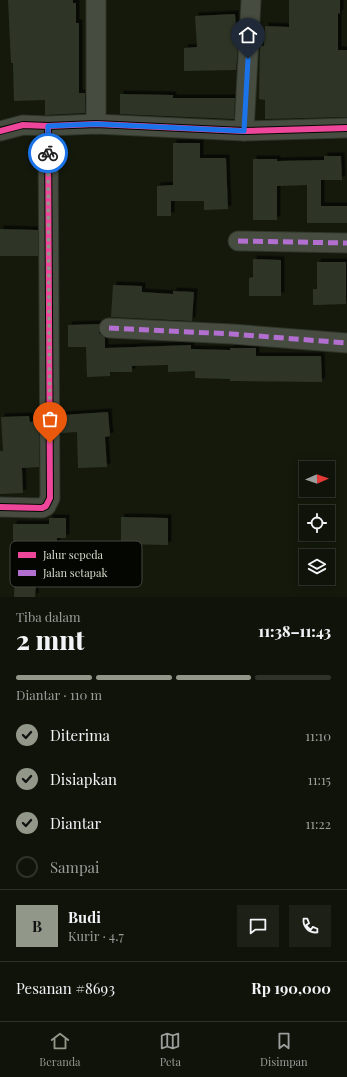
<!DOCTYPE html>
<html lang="id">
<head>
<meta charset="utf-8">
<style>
	:root { --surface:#0f1309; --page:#1d2017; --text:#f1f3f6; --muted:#9b9e9c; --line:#2f322a; --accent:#919889 }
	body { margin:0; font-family:"Playfair Display",serif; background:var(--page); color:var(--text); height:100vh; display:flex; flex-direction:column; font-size:15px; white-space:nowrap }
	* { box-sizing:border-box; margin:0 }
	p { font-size:13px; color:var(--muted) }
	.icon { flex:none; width:22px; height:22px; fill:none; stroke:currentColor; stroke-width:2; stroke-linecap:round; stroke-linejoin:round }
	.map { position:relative; height:597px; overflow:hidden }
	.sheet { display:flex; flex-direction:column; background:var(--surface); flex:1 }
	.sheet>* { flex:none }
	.needle { width:26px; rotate:88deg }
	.tools { position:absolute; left:299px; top:461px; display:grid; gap:8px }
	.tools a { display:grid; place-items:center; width:36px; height:36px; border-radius:0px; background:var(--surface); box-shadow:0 2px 10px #0003,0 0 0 1px var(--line); font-size:20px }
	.pin { position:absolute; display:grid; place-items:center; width:34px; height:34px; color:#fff; margin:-41px -17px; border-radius:50% 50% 50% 0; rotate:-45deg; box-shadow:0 0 4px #0007 }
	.pin .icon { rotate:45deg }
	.courier { position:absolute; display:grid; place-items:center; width:40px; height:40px; margin:-20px; border:3px solid #1a73e8; border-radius:50%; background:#fff; color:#222; box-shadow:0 1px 5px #0007 }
	.overview em { font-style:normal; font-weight:800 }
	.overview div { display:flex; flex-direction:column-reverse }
	.overview { display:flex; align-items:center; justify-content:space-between; height:68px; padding:0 16px }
	h1 { font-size:26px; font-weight:800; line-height:30px }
	.bar { display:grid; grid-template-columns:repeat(4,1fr); gap:6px 4px; align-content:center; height:48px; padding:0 16px }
	.bar i { height:5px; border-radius:3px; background:var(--line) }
	.bar .active { background:var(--accent) }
	.bar p { grid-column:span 4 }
	.line { display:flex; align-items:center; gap:10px; padding:0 16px; border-top:1px solid var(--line) }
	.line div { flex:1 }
	.round { display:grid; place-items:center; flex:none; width:42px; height:42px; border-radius:0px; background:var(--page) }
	ol { padding:0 16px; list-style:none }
	li { display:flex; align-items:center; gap:12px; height:44px }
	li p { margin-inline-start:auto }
	li .icon { padding:4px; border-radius:50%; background:var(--accent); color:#111; stroke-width:4 }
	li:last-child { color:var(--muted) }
	li i { width:22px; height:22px; border:2px solid var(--line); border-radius:50% }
	.tabs { display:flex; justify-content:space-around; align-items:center; height:56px; border-top:1px solid var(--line); background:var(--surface); font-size:11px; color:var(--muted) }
	.tabs a { display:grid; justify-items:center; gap:2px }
	.tabs .active { color:var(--accent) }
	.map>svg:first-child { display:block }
	.building { fill:#2e3526; filter:url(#shadow) }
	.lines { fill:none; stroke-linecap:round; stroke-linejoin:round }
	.street-casing { stroke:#2e3428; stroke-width:21 }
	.street { stroke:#464c40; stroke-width:19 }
	.quiet { stroke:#b36fd0; stroke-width:5; stroke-dasharray:10 5; stroke-linecap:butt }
	.cycleway-casing { stroke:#040701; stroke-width:8 }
	.cycleway { stroke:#ed469a; stroke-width:6 }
	.done { stroke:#919889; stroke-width:4; stroke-dasharray:0 7.2 }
	.route { stroke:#1a73e8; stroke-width:5 }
	.key { fill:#040701; stroke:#43473e; stroke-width:1 }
	.key-label { font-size:11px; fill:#d5ddcd }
</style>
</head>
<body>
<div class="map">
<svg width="347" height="597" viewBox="0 0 347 597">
	<defs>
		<filter id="shadow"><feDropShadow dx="3.5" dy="-3.5" stdDeviation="0" flood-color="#0009"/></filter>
	</defs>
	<rect width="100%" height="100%" fill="#14190c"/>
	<!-- building -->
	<g class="building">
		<path d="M8 0H73V3H76V23H79V93H85V113L45 115V100L14 101 13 63H11Z"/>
		<path d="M289 0H340V14L338 13V50H347V117L265 119V100L259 99 260 46H264L265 26 289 27Z"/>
		<path d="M235 14 238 47 236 70 184 71V48L197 47 195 16Z"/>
		<path d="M120 94 173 95V98H235L234 119 120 114Z"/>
		<path d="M173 143H200V158H226L228 209 204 210V201H171V216H157V186L173 185Z"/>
		<path d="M324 156H341L342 180H321V206H347V223H307V185L277 186V220H253V159H277V161L324 160Z"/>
		<path d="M0 229 38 230V256H0Z"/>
		<path d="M253 259 281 260V296H249V278L253 277Z"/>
		<path d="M317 262H346V304L313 305V289H317Z"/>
		<path d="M113 285 142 286V292L173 294V291L194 292 192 321 111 317Z"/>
		<path d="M99 324V333L105 338V348L191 345V349L230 350V348H256V356H321L322 382 230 381V379L195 378V371L168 372V365L132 366V372H110V376L87 377 86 347H68V325Z"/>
		<path d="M108 412 110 436 105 437 107 467 78 468 77 432 61 433V420H63L62 415Z"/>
		<path d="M29 416 30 422 39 421V467L22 468 23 493 0 494V451H3L1 417Z"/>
		<path d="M121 517 168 518V545L121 544Z"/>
		<path d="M49 518H66V538H57L55 585 36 584 35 597H14L16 549H13V524H49Z"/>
	</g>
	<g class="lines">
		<defs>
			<g id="street">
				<path d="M96 124V0"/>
				<path d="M0 131 23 125 48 126 96 124 244 131 347 128"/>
				<path d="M244 131 251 1"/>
				<path d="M238 241 347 243"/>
				<path d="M109 328 232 334 347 343"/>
				<path d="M0 507 42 508 46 506 50 498 48 126"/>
			</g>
		</defs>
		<!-- street casing -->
		<use href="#street" class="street-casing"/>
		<!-- street -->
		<use href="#street" class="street"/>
		<!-- quiet -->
		<g class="quiet">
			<path d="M238 241 347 243"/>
			<path d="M109 328 232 334 347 343"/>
		</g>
		<defs>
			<g id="cycleway">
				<path d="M0 131 23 125 48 126 96 124 244 131 347 128"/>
				<path d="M0 507 42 508 46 506 50 498 48 126"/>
			</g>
		</defs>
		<!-- cycleway casing -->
		<use href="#cycleway" class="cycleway-casing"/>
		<!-- cycleway -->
		<use href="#cycleway" class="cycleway"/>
	</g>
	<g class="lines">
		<!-- done -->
		<path class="done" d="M48 153 50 443"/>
		<!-- route -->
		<path class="route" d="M48 153V126L96 124 244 131 248 59"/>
	</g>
	<!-- legend -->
	<rect x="10" y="541" width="132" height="46" rx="6" class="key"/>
	<rect x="18" y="552" width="18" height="6" fill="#ed469a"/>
	<rect x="18" y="570" width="18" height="6" fill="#b36fd0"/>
	<g class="key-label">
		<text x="43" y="559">Jalur sepeda</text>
		<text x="43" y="577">Jalan setapak</text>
	</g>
</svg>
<div class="tools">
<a><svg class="needle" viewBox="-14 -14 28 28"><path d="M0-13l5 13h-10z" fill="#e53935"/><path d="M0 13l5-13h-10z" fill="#9b9e9c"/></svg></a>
<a><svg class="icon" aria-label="locate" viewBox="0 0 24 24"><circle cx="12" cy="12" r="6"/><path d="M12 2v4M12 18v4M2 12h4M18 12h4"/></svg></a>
<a><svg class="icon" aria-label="layers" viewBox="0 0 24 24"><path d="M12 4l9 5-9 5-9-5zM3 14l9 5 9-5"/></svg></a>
</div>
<div class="pin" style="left:50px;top:443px;background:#ea580c"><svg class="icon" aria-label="bag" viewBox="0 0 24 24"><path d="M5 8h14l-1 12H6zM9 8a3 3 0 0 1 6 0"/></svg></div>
<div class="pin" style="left:248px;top:59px;background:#1f2937"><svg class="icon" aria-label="home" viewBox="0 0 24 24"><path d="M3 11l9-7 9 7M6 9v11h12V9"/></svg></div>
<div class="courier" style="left:48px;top:153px"><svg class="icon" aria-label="bike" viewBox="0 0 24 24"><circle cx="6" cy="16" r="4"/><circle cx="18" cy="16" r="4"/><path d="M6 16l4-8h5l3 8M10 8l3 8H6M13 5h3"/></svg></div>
</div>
<section class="sheet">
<div class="overview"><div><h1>2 mnt</h1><p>Tiba dalam</p></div><em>11:38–11:43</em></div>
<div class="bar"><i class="active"></i><i class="active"></i><i class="active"></i><i></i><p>Diantar · 110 m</p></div>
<ol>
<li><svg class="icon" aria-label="check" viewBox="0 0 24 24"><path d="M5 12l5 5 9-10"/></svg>Diterima<p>11:10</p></li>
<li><svg class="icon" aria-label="check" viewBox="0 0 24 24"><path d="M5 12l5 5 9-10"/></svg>Disiapkan<p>11:15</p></li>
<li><svg class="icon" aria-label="check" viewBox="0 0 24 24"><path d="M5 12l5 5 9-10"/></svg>Diantar<p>11:22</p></li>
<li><i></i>Sampai</li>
</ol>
<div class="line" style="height:72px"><b class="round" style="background:var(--accent);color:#111">B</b><div><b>Budi</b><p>Kurir · 4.7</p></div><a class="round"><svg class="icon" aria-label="chat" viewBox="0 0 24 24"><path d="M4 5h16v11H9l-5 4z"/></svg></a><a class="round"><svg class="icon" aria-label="phone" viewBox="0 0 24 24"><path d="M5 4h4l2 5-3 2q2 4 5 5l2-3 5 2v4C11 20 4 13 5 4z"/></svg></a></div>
<div class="line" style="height:52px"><div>Pesanan #8693</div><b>Rp 190,000</b></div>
</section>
<nav class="tabs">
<a class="active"><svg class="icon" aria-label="home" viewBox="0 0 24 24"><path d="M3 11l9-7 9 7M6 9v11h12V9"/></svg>Beranda</a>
<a><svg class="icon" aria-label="map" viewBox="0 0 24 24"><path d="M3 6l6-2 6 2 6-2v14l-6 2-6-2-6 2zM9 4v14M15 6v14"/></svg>Peta</a>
<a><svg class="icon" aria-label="saved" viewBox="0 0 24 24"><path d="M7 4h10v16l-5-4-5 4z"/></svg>Disimpan</a>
</nav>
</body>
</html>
